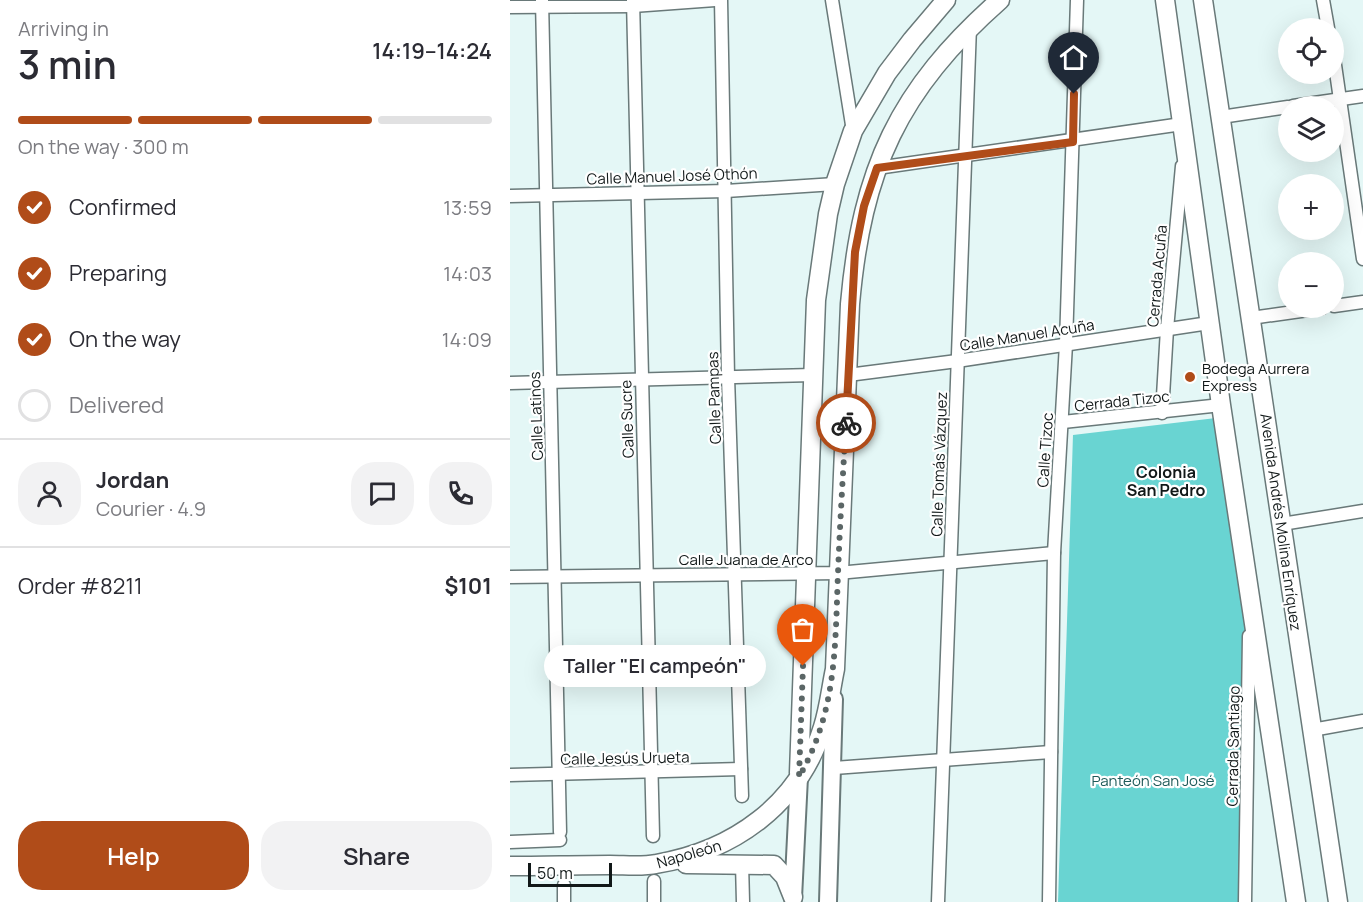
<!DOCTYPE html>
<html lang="en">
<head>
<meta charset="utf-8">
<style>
	:root { --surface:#fff; --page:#f2f2f3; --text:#2b2b33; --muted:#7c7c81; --line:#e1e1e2; --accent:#b04c19 }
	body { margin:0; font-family:Manrope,sans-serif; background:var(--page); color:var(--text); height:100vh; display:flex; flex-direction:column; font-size:22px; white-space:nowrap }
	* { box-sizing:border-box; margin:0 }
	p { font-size:20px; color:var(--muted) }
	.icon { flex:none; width:33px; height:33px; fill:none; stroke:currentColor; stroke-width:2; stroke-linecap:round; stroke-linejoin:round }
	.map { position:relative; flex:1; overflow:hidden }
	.side { display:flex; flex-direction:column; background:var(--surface); width:510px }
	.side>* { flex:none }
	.fabs { position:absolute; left:768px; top:18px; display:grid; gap:12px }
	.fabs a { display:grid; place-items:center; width:66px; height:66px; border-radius:50%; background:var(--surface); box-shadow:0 6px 24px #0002; font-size:30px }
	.scale { position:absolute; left:18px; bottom:15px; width:84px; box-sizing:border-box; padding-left:6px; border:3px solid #111818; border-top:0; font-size:16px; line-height:21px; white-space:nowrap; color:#111818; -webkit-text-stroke:4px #fff; paint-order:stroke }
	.pin { position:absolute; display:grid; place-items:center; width:51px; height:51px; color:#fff; margin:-62px -26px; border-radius:50% 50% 50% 0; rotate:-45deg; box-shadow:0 0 6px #0007 }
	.pin .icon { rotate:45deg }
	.courier { position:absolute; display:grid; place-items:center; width:60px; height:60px; margin:-30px; border:4px solid #b04c19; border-radius:50%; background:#fff; color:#222; box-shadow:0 2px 8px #0007 }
	.bubble { position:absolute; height:42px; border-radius:21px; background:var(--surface); box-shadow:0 6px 24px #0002; font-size:20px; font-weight:600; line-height:42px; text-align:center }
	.headline em { font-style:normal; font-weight:600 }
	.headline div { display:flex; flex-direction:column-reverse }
	.headline { display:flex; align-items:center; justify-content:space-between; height:102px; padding:0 18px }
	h1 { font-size:39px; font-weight:600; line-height:45px }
	.bar { display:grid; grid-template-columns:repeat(4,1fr); gap:9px 6px; align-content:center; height:72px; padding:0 18px }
	.bar i { height:8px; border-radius:4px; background:var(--line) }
	.bar .current { background:var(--accent) }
	.bar p { grid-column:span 4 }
	.line { display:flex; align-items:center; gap:15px; padding:0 18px; border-top:2px solid var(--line) }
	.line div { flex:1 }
	.round { display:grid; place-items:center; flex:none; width:63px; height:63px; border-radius:24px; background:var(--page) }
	ol { padding:0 18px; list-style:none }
	li { display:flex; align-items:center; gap:18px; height:66px }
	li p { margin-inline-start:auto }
	li .icon { padding:6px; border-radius:50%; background:var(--accent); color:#fff; stroke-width:4 }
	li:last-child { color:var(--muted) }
	li i { width:33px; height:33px; border:3px solid var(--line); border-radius:50% }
	.cta { display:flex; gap:12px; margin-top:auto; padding:12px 18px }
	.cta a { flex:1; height:69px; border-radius:24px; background:var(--accent); color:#fff; font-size:24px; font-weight:600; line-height:69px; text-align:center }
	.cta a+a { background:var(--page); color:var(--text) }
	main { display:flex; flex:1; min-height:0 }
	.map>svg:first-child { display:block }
	.green { fill:#69d4d2 }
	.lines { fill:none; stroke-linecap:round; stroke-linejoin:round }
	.minor-casing { stroke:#697979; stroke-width:15 }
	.secondary-casing { stroke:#697979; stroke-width:20 }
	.primary-casing { stroke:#697979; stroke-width:21 }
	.minor { stroke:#fff; stroke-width:12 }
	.secondary { stroke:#fff; stroke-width:16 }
	.primary { stroke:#fff; stroke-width:18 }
	.done { stroke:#5b6666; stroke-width:6; stroke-dasharray:0 10.8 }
	.route { stroke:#b04c19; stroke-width:8 }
	.poi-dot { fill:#b04c19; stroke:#fff; stroke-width:2 }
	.labels { text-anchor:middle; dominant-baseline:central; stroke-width:4.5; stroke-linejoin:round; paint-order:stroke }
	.street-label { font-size:15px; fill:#111818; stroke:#fff }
	.poi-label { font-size:15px; fill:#111818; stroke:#fff; text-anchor:start }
	.park-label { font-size:15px; fill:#1e5a59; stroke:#fff }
	.neighbourhood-label { font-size:16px; font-weight:bold; fill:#111818; stroke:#fff }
</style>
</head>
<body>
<main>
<section class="side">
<div class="headline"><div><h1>3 min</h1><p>Arriving in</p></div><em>14:19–14:24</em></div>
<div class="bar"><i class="current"></i><i class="current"></i><i class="current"></i><i></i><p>On the way · 300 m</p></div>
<ol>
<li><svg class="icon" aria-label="check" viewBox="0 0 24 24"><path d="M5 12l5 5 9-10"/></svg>Confirmed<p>13:59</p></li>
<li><svg class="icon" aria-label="check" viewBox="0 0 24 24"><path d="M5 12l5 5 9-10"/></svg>Preparing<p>14:03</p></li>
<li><svg class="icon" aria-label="check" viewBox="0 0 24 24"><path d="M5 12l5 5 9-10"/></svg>On the way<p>14:09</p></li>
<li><i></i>Delivered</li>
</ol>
<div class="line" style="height:108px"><a class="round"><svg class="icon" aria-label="person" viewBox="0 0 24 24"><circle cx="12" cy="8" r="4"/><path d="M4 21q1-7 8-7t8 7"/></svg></a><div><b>Jordan</b><p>Courier · 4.9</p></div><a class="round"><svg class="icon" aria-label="chat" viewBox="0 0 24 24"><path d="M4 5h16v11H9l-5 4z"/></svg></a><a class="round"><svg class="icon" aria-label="phone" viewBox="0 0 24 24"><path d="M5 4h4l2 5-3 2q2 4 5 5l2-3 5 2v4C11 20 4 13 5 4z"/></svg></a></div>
<div class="line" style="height:78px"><div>Order #8211</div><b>$101</b></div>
<div class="cta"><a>Help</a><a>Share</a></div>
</section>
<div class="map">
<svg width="853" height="902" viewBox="0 0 853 902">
	<rect width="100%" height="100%" fill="#e4f7f6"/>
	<!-- green -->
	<path class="green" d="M706 418 736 609 733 902H548L563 435Z"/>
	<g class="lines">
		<defs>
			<g id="minor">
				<path d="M32 0 50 832"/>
				<path d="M123 0 143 836"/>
				<path d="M211 0 218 377 232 796"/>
				<path d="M322 0 343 131"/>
				<path d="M813 0 818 28"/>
				<path d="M0 7 123 6 205 0"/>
				<path d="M824 58 853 259"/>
				<path d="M783 106 853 96"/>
				<path d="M711 117 778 107"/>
				<path d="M367 168 672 124"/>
				<path d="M0 196 216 191 325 184"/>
				<path d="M824 306 853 302"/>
				<path d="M741 318 812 308"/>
				<path d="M338 375 447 361 699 323"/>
				<path d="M0 383 303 375"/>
				<path d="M652 413 657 329 672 166"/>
				<path d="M553 422 711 405"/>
				<path d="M772 524 853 511"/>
				<path d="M0 577 328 573 544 553"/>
				<path d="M802 730 853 721"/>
				<path d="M324 768 541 752"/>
				<path d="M0 775 231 769"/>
				<path d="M0 842 50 840"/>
				<path d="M232 863 233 902"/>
				<path d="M144 881V902"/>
				<path d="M54 885V902"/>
				<path d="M428 902 460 26"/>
				<path d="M539 902 544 553 556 344 567 0"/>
				<path d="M735 902 739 636"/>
			</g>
			<g id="secondary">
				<path d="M283 898 289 777"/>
				<path d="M318 902 324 699"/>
			</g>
			<g id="primary">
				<path d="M655 0 711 405 786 902"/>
				<path d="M693 0 828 902"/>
				<path d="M289 773 306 300 318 214 325 184 343 131 377 73 402 40 436 0"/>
				<path d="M176 864 264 865 275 877 283 897"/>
				<path d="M0 866C33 866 67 865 100 865 115 865 132 867 146 864 223 851 289 805 313 727 319 708 321 688 325 669L340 304C352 169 388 90 490 0"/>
			</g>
		</defs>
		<!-- minor casing -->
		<use href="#minor" class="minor-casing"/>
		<!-- secondary casing -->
		<use href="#secondary" class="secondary-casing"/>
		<!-- primary casing -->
		<use href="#primary" class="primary-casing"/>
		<!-- minor -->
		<use href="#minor" class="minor"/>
		<!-- secondary -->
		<use href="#secondary" class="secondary"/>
		<!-- primary -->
		<use href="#primary" class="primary"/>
	</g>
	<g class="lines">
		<!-- done -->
		<path class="done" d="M293 666 289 777C327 711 325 647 328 573 330 523 333 473 336 423"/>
		<!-- route -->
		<path class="route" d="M336 423 345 252 354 206 367 168 563 142 564 94"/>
	</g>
	<!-- markers -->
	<circle class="poi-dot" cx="680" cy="377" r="6"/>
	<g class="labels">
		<!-- street labels -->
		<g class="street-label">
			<text transform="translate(162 176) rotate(-2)">Calle Manuel José Othón</text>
			<text transform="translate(647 276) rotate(-85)">Cerrada Acuña</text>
			<text transform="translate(517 335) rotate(-9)">Calle Manuel Acuña</text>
			<text transform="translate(204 398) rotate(-92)">Calle Pampas</text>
			<text transform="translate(612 401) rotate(-6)">Cerrada Tizoc</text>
			<text transform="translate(26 416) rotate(-92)">Calle Latinos</text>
			<text transform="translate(117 419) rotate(-92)">Calle Sucre</text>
			<text transform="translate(535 450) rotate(-86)">Calle Tizoc</text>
			<text transform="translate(429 464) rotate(-88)">Calle Tomás Vázquez</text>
			<text transform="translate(771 522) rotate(82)">Avenida Andrés Molina Enríquez</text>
			<text x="236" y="559">Calle Juana de Arco</text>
			<text transform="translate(723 746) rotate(-89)">Cerrada Santiago</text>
			<text transform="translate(115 758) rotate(-1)">Calle Jesús Urueta</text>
			<text transform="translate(179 854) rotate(-16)">Napoleón</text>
		</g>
		<!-- poi labels -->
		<g class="poi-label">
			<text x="692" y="368">Bodega Aurrera<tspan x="692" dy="17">Express</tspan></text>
		</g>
		<!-- park labels -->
		<g class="park-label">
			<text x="643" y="780">Panteón San José</text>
		</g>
		<!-- neighbourhood labels -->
		<g class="neighbourhood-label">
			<text x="656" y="472">Colonia<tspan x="656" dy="18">San Pedro</tspan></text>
		</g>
	</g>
</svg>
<div class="fabs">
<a><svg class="icon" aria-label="locate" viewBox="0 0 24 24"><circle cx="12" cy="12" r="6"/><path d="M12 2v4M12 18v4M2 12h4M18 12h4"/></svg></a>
<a><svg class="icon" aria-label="layers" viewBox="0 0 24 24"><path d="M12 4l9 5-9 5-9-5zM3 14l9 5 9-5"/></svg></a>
<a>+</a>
<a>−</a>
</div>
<div class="scale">50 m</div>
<div class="pin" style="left:293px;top:666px;background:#ea580c"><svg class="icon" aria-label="bag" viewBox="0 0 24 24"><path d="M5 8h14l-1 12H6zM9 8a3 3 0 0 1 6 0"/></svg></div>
<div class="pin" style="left:564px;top:94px;background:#1f2937"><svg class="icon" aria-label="home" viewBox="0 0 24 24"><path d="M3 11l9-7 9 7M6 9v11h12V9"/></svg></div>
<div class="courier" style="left:336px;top:423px"><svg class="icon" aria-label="bike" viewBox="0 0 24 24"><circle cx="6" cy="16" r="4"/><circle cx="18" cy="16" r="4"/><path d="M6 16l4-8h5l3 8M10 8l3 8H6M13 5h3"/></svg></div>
<div class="bubble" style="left:34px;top:645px;width:222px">Taller &quot;El campeón&quot;</div>
</div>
</main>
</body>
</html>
